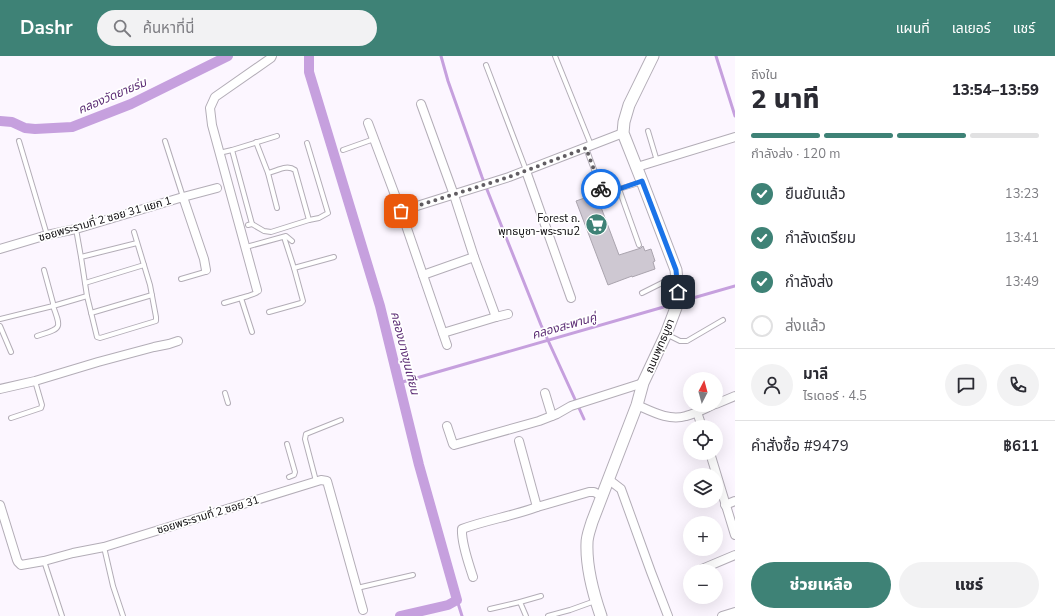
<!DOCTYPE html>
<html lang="th">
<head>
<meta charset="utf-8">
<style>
	:root { --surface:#fff; --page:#f2f2f3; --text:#2b2b33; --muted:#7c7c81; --line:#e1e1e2; --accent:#3e8276 }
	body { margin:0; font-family:"Nunito Sans","Noto Sans Thai",sans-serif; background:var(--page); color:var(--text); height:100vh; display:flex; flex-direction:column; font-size:15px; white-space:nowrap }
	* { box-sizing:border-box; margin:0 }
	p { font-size:13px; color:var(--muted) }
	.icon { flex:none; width:22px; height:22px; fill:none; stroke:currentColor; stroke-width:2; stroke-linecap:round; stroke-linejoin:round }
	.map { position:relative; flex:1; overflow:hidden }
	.details { display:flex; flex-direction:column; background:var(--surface); width:320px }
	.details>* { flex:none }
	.needle { width:26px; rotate:6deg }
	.tools { position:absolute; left:683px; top:316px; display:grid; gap:8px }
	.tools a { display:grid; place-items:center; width:40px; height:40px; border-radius:50%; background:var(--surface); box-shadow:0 4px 16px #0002; font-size:20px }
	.pin { position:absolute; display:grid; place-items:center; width:34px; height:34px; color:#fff; margin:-17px; border-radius:8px; box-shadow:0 2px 6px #0006 }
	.courier { position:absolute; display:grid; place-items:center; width:40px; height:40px; margin:-20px; border:3px solid #1a73e8; border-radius:50%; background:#fff; color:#222; box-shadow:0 1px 5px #0007 }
	.head em { font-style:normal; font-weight:800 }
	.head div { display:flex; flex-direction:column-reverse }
	.head { display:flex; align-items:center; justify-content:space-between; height:68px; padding:0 16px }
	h1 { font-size:26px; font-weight:800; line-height:30px }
	.bar { display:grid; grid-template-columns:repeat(4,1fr); gap:6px 4px; align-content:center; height:48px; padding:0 16px }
	.bar i { height:5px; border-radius:3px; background:var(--line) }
	.bar .current { background:var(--accent) }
	.bar p { grid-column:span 4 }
	.line { display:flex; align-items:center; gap:10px; padding:0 16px; border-top:1px solid var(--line) }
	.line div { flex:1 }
	.round { display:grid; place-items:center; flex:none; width:42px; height:42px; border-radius:21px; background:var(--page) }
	ol { padding:0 16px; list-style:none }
	li { display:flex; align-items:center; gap:12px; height:44px }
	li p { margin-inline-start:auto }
	li .icon { padding:4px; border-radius:50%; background:var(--accent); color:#fff; stroke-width:4 }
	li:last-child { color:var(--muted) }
	li i { width:22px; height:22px; border:2px solid var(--line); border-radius:50% }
	.button { display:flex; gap:8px; margin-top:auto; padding:8px 16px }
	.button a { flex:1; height:46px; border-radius:24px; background:var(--accent); color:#fff; font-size:16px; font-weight:800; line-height:46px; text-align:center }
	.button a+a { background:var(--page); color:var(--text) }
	header { display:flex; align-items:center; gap:24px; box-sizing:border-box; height:56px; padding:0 20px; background:var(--accent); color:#fff }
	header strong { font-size:19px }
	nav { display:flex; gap:22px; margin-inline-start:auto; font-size:14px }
	.search { width:280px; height:36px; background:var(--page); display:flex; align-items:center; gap:10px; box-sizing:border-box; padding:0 14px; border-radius:22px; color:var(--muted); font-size:15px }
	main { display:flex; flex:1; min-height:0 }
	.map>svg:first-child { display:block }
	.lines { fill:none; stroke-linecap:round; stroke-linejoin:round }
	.stream { stroke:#c6a0de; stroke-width:3 }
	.canal { stroke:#c6a0de; stroke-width:10 }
	.building { fill:#cec8d2; stroke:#aaa4ae }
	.lane-casing { stroke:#b3adb7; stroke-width:6 }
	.street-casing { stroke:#b3adb7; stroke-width:10 }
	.secondary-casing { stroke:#b3adb7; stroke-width:13 }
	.lane { stroke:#fff; stroke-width:4 }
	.street { stroke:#fff; stroke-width:8 }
	.secondary { stroke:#fff; stroke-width:11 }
	.done { stroke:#615d62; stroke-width:4; stroke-dasharray:0 7.2 }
	.route { stroke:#1a73e8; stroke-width:5 }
	.labels { text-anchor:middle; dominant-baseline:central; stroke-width:3.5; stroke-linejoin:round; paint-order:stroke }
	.poi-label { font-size:11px; fill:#0d0b0e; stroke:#fff; text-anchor:end }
	.street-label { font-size:11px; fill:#0d0b0e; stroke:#fff }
	.water-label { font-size:12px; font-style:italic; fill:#5a2a73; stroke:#fff }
</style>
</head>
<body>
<header>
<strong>Dashr</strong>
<div class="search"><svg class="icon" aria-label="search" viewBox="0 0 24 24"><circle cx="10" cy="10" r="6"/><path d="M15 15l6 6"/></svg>ค้นหาที่นี่</div>
<nav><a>แผนที่</a><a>เลเยอร์</a><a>แชร์</a></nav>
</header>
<main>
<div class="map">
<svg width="735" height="560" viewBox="0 0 735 560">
	<rect width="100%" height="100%" fill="#fcf6ff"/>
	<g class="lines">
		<!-- stream -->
		<g class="stream">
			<path d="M441 0 448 25 482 121 541 269 584 363"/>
			<path d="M716 0 735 60"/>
			<path d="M679 246 735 230"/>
			<path d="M399 327 674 248"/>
			<path d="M457 544 462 560"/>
		</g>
		<!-- canal -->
		<g class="canal">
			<path d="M309 0V16L380 250 419 409 457 544 448 549 400 560"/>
			<path d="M0 65 12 66 25 72 35 73 72 71 131 48 228 0"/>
		</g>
	</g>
	<!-- building -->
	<path class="building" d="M596 138 619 199 641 192 643 190 645 195 651 193 655 205 653 206 655 213 632 221V220L608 229 576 145Z"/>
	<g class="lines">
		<defs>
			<g id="lane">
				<path d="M555 0 591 89"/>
				<path d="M486 9 526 114"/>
				<path d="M648 75 657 105"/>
				<path d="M19 85 47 179"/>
				<path d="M165 85 183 141"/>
				<path d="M256 86 268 117C277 115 287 108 295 114L309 164"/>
				<path d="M586 92 602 135 606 138 612 137 619 133"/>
				<path d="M343 94 374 83"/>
				<path d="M219 97 232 94"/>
				<path d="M268 117 277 152"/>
				<path d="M252 168 264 175 271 176 309 164 319 162 328 157 307 87"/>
				<path d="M248 169 252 168 232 94 277 80"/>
				<path d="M76 173 81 201"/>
				<path d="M639 189 619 133 642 126"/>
				<path d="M246 191 286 180 292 185"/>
				<path d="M294 212 334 201"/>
				<path d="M181 223 205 216 206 214"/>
				<path d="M85 227 144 209"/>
				<path d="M642 237 664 226 676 224"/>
				<path d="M87 240 97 281 100 282 156 265V261L150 229 134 176"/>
				<path d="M241 242 252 276"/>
				<path d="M224 247 248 240 256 237 257 234"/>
				<path d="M269 256 301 247 303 245 294 212 284 181"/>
				<path d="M91 257 152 239"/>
				<path d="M0 263 53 250V247L44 214"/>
				<path d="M0 270 11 296"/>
				<path d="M666 278 680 285H687L723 264"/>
				<path d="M37 280C61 272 62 274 53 250L87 240 81 201 137 187"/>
				<path d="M225 337 228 347"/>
				<path d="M11 362 41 352 42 349 35 325"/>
				<path d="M287 388 295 416 294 419 289 421"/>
				<path d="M316 425 305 383 306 378 341 364"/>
				<path d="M104 491 113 530 123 560"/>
				<path d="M44 505 62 560"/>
				<path d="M357 532 413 519"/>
				<path d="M490 553 520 546"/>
				<path d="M526 560 520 546 541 540"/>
				<path d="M548 560 570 554 595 545"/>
			</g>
			<g id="street">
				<path d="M421 48 454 139 474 201 496 261"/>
				<path d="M368 67 401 155 447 289"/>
				<path d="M637 111 735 81"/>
				<path d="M526 115 571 242"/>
				<path d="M183 141 217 132"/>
				<path d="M401 155 509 121 623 77"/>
				<path d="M0 193 47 179 76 173 183 141 204 203 206 214"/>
				<path d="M423 219 474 201"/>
				<path d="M257 234 212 69 210 52 215 41 271 2 272 0"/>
				<path d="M443 277 496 261 508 258"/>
				<path d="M0 333 35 325 98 306 154 291 169 288 178 285"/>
				<path d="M545 337 552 360"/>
				<path d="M716 348 735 340"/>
				<path d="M637 349C653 356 669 365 686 360 695 358 704 353 713 349"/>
				<path d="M697 356 702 371"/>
				<path d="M447 370 453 388 454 389 539 365 557 358 571 350 643 327"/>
				<path d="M519 385 537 451 589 436H594L602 440"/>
				<path d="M710 397 735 479"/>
				<path d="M608 423 621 433 651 516 668 560"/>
				<path d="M0 449 17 504 18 506 21 509 44 505 73 497 104 491 321 424 327 425 363 554"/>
				<path d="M725 449 735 445"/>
				<path d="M697 515 735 499"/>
				<path d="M473 521C469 508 461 487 462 473 486 464 513 460 537 451"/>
				<path d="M722 560 735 556"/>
			</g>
			<path id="secondary" d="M601 560C593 537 586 512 587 487 587 480 590 473 592 466L637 349 643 327 666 278 677 249 678 236 676 214 642 125 623 77 624 66 629 49 653 0"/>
		</defs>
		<!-- lane casing -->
		<use href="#lane" class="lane-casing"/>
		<!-- street casing -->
		<use href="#street" class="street-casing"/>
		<!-- secondary casing -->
		<use href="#secondary" class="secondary-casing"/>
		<!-- lane -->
		<use href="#lane" class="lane"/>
		<!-- street -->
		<use href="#street" class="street"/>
		<!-- secondary -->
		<use href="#secondary" class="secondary"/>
	</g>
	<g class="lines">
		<!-- done -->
		<path class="done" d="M401 155 509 121 586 92 601 133"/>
		<!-- route -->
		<path class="route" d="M601 133 602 135 606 138 612 137 619 133 642 125 676 214 678 236"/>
	</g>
	<!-- icons -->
	<defs>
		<symbol id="supermarket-disc" viewBox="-11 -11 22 22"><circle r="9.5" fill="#3e8276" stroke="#fff"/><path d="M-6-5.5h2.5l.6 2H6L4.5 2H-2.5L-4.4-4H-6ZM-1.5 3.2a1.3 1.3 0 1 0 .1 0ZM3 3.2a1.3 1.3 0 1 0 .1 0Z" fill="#fff"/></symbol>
	</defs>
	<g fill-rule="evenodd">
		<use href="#supermarket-disc" x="584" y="156" width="25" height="25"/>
	</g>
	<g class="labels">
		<!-- poi labels -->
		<g class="poi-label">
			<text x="580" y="162">Forest ถ.<tspan x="580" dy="13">พุทธบูชา-พระราม2</tspan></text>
		</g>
		<!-- street labels -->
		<g class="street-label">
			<text transform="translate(105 163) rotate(-16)">ซอยพระรามที่ 2 ซอย 31 แยก 1</text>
			<text transform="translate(660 290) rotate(-67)">ถนนพุทธบูชา</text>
			<text transform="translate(208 459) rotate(-17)">ซอยพระรามที่ 2 ซอย 31</text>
		</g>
		<!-- water labels -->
		<g class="water-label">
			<text transform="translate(112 40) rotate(-23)">คลองวัดยายร่ม</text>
			<text transform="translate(564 270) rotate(-16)">คลองสะพานคู่</text>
			<text transform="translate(405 297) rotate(76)">คลองบางขุนเทียน</text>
		</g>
	</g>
</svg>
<div class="tools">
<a><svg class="needle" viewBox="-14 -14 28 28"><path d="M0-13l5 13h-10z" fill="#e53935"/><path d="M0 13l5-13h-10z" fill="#7c7c81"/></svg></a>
<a><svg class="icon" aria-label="locate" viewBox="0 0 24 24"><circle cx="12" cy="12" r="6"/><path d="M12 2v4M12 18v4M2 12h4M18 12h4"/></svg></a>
<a><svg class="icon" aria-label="layers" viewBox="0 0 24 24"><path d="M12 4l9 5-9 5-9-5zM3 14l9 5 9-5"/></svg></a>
<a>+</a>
<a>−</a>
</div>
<div class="pin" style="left:401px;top:155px;background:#ea580c"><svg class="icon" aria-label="bag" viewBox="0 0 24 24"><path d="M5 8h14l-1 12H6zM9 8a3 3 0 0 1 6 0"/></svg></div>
<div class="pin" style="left:678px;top:236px;background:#1f2937"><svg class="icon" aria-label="home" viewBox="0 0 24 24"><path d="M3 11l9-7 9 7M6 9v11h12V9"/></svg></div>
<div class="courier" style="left:601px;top:133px"><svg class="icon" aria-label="bike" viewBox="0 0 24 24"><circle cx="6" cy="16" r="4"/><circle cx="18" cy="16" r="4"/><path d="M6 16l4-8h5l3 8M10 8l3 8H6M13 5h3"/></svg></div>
</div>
<section class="details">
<div class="head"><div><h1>2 นาที</h1><p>ถึงใน</p></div><em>13:54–13:59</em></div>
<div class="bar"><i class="current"></i><i class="current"></i><i class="current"></i><i></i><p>กำลังส่ง · 120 m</p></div>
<ol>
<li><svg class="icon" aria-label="check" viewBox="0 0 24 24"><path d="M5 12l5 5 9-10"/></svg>ยืนยันแล้ว<p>13:23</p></li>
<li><svg class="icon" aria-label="check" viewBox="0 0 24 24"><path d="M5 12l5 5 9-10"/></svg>กำลังเตรียม<p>13:41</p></li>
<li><svg class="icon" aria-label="check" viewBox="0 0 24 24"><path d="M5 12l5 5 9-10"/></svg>กำลังส่ง<p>13:49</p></li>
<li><i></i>ส่งแล้ว</li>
</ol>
<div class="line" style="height:72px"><a class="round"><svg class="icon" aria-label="person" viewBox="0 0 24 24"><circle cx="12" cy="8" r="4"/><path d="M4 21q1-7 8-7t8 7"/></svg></a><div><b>มาลี</b><p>ไรเดอร์ · 4.5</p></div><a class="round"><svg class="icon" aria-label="chat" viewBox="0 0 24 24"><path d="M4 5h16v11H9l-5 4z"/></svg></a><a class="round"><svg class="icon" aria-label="phone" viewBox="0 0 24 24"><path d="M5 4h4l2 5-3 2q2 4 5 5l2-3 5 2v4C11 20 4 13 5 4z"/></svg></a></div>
<div class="line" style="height:52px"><div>คำสั่งซื้อ #9479</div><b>฿611</b></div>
<div class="button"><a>ช่วยเหลือ</a><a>แชร์</a></div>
</section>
</main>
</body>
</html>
